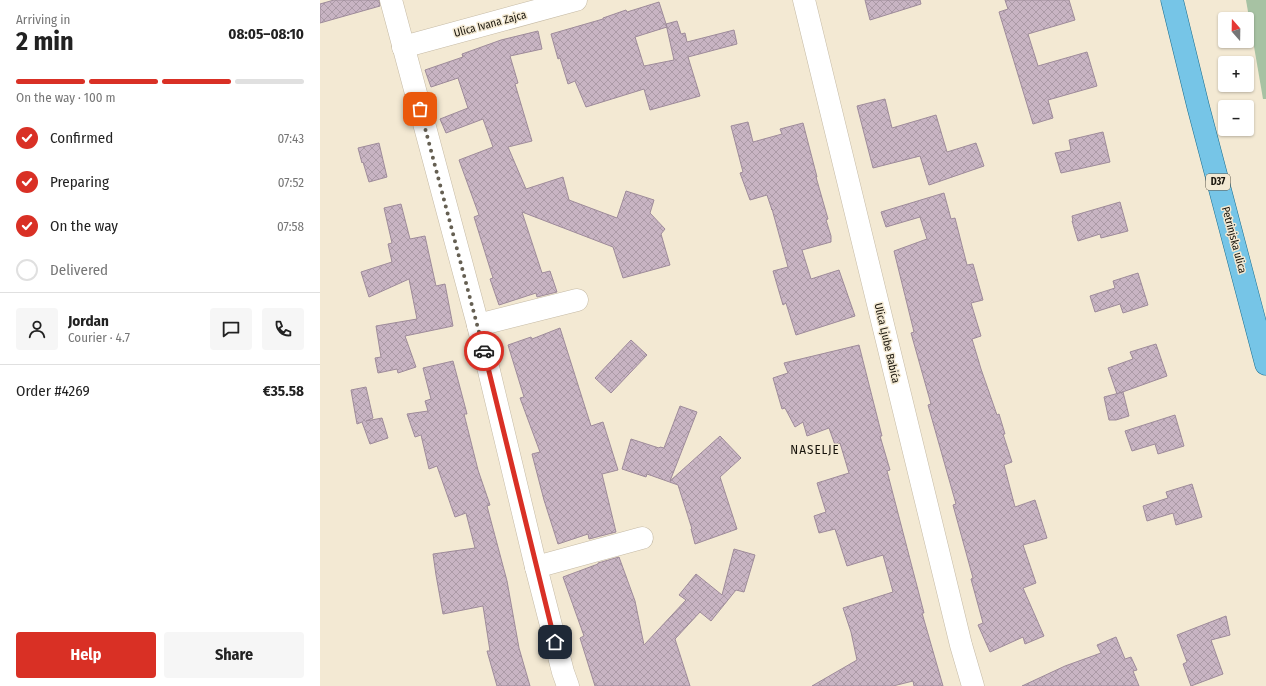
<!DOCTYPE html>
<html lang="en">
<head>
<meta charset="utf-8">
<style>
	:root { --surface:#fff; --page:#f6f6f6; --text:#222; --muted:#767676; --line:#e0e0e0; --accent:#d93025 }
	body { margin:0; font-family:"Fira Sans Condensed",sans-serif; background:var(--page); color:var(--text); height:100vh; display:flex; flex-direction:column; font-size:15px; white-space:nowrap }
	* { box-sizing:border-box; margin:0 }
	p { font-size:13px; color:var(--muted) }
	.icon { flex:none; width:22px; height:22px; fill:none; stroke:currentColor; stroke-width:2; stroke-linecap:round; stroke-linejoin:round }
	.map { position:relative; flex:1; overflow:hidden }
	.sheet { display:flex; flex-direction:column; background:var(--surface); width:320px }
	.sheet>* { flex:none }
	.needle { width:26px; rotate:340deg }
	.controls { position:absolute; left:898px; top:12px; display:grid; gap:8px }
	.controls a { display:grid; place-items:center; width:36px; height:36px; border-radius:4px; background:var(--surface); box-shadow:0 1px 3px #0004; font-size:20px }
	.pin { position:absolute; display:grid; place-items:center; width:34px; height:34px; color:#fff; margin:-17px; border-radius:8px; box-shadow:0 2px 6px #0006 }
	.courier { position:absolute; display:grid; place-items:center; width:40px; height:40px; margin:-20px; border:3px solid #d93025; border-radius:50%; background:#fff; color:#222; box-shadow:0 1px 5px #0007 }
	.headline em { font-style:normal; font-weight:700 }
	.headline div { display:flex; flex-direction:column-reverse }
	.headline { display:flex; align-items:center; justify-content:space-between; height:68px; padding:0 16px }
	h1 { font-size:26px; font-weight:700; line-height:30px }
	.bar { display:grid; grid-template-columns:repeat(4,1fr); gap:6px 4px; align-content:center; height:48px; padding:0 16px }
	.bar i { height:5px; border-radius:3px; background:var(--line) }
	.bar .on { background:var(--accent) }
	.bar p { grid-column:span 4 }
	.line { display:flex; align-items:center; gap:10px; padding:0 16px; border-top:1px solid var(--line) }
	.line div { flex:1 }
	.round { display:grid; place-items:center; flex:none; width:42px; height:42px; border-radius:4px; background:var(--page) }
	ol { padding:0 16px; list-style:none }
	li { display:flex; align-items:center; gap:12px; height:44px }
	li p { margin-inline-start:auto }
	li .icon { padding:4px; border-radius:50%; background:var(--accent); color:#fff; stroke-width:4 }
	li:last-child { color:var(--muted) }
	li i { width:22px; height:22px; border:2px solid var(--line); border-radius:50% }
	.primary-button { display:flex; gap:8px; margin-top:auto; padding:8px 16px }
	.primary-button a { flex:1; height:46px; border-radius:4px; background:var(--accent); color:#fff; font-size:16px; font-weight:700; line-height:46px; text-align:center }
	.primary-button a+a { background:var(--page); color:var(--text) }
	main { display:flex; flex:1; min-height:0 }
	.map>svg:first-child { display:block }
	.pitch { fill:#a7c2a3 }
	.building { fill:url(#building-cross-hatch); stroke:#9e8b9a }
	.lines { fill:none; stroke-linecap:round; stroke-linejoin:round }
	.minor-casing { stroke:#c5baa5; stroke-width:23 }
	.major-casing { stroke:#196e90; stroke-width:23 }
	.minor { stroke:#fff; stroke-width:22 }
	.major { stroke:#76c5e7; stroke-width:22 }
	.done { stroke:#655f52; stroke-width:4; stroke-dasharray:0 7.2 }
	.route { stroke:#d93025; stroke-width:5 }
	.labels { text-anchor:middle; dominant-baseline:central; stroke-width:3; stroke-linejoin:round; paint-order:stroke }
	.shield { fill:#f3e9d3; stroke:#5a5448; stroke-width:1 }
	.shield-label { font-size:10px; font-weight:bold; fill:#18140c }
	.street-label { font-size:11px; fill:#18140c; stroke:#f3e9d3 }
	.quarter-label { font-size:13px; letter-spacing:1px; fill:#18140c; stroke:#f3e9d3 }
</style>
</head>
<body>
<main>
<section class="sheet">
<div class="headline"><div><h1>2 min</h1><p>Arriving in</p></div><em>08:05–08:10</em></div>
<div class="bar"><i class="on"></i><i class="on"></i><i class="on"></i><i></i><p>On the way · 100 m</p></div>
<ol>
<li><svg class="icon" aria-label="check" viewBox="0 0 24 24"><path d="M5 12l5 5 9-10"/></svg>Confirmed<p>07:43</p></li>
<li><svg class="icon" aria-label="check" viewBox="0 0 24 24"><path d="M5 12l5 5 9-10"/></svg>Preparing<p>07:52</p></li>
<li><svg class="icon" aria-label="check" viewBox="0 0 24 24"><path d="M5 12l5 5 9-10"/></svg>On the way<p>07:58</p></li>
<li><i></i>Delivered</li>
</ol>
<div class="line" style="height:72px"><a class="round"><svg class="icon" aria-label="person" viewBox="0 0 24 24"><circle cx="12" cy="8" r="4"/><path d="M4 21q1-7 8-7t8 7"/></svg></a><div><b>Jordan</b><p>Courier · 4.7</p></div><a class="round"><svg class="icon" aria-label="chat" viewBox="0 0 24 24"><path d="M4 5h16v11H9l-5 4z"/></svg></a><a class="round"><svg class="icon" aria-label="phone" viewBox="0 0 24 24"><path d="M5 4h4l2 5-3 2q2 4 5 5l2-3 5 2v4C11 20 4 13 5 4z"/></svg></a></div>
<div class="line" style="height:52px"><div>Order #4269</div><b>€35.58</b></div>
<div class="primary-button"><a>Help</a><a>Share</a></div>
</section>
<div class="map">
<svg width="946" height="686" viewBox="0 0 946 686">
	<defs>
		<pattern id="building-cross-hatch" width="8" height="8" patternUnits="userSpaceOnUse"><rect width="8" height="8" fill="#c8b4c3"/><path d="M0 0l8 8M0 8l8-8" fill="none" stroke="#ab9aa6"/></pattern>
	</defs>
	<rect width="100%" height="100%" fill="#f3e9d3"/>
	<!-- pitch -->
	<path class="pitch" d="M926 0H946V99H943Z"/>
	<!-- building -->
	<g class="building">
		<path d="M14 0H59L60 6 0 23V4Z"/>
		<path d="M545 0H600L601 4 550 20Z"/>
		<path d="M685 0H749L755 20 708 34 718 66 767 52 777 86 728 100 733 118 713 124 679 12 688 9Z"/>
		<path d="M339 2 347 27 315 37 324 66 354 60 346 24 357 21 361 34 365 33 367 42 414 30 417 44 368 57 380 96 330 110 324 89 266 107 255 81 248 84 240 58 238 59 231 34 283 19V18L306 10 307 12Z"/>
		<path d="M218 31 222 49 190 56 198 83 195 84 212 141 188 147 206 189 243 177 249 200 297 218 306 191 334 200 330 213 345 229 341 234 350 265 303 278 293 247 202 212 222 273 230 271 237 292 217 297 216 293 179 305 170 279 173 278 154 217 159 215 139 160 173 147 163 119 126 133 120 119 148 108 138 78 111 87 105 70 143 57 142 54 181 40Z"/>
		<path d="M565 99 572 128 616 115 627 152 656 143 664 166 609 185 600 156 553 168 537 106Z"/>
		<path d="M428 122 433 142 462 134 460 129 483 123 497 177H496L508 219 506 220 511 236V242L482 250 491 279 519 270 535 316 476 335 466 303 463 305 453 271 468 267 452 209V210L447 195 430 200 420 173 423 172 411 126Z"/>
		<path d="M783 132 790 162 741 173 735 153 751 150 749 140Z"/>
		<path d="M59 143 67 177 49 182 43 162 42 163 38 148Z"/>
		<path d="M624 193 631 219 635 218 647 265 653 264 663 300 651 303 661 336 652 339 661 369 677 415 679 414 685 434H683L692 462 684 465 695 507 715 500 727 538 703 545 716 583 703 588 724 636 705 644 703 637 670 652 658 625 663 623 651 579 653 578 633 505 636 504 608 405 611 404 591 333 594 332 574 251 607 239 600 217 566 227 561 212Z"/>
		<path d="M800 202 808 231 781 238 780 234 758 241 752 221H753L752 216Z"/>
		<path d="M81 204 90 239 105 236 116 286 125 284 133 326 85 336 96 367 78 373 77 369 58 373 55 358 61 357 56 326 97 319 89 279 49 297 41 272 72 262 68 244 72 243 64 208Z"/>
		<path d="M818 273 828 305 803 313 800 304 775 312 770 296 795 288 793 281Z"/>
		<path d="M240 328 271 426 283 422 298 470 282 474 296 532 269 539 268 534 238 544 224 500 212 454 220 452 200 398 204 397 188 345 211 337 212 339Z"/>
		<path d="M311 340 327 355 291 393 275 378Z"/>
		<path d="M836 344 847 376 797 394 788 368 813 359 810 352Z"/>
		<path d="M539 345 562 436H560L570 470 567 471 604 613H602L623 686H594L593 681 573 686H492L537 660 531 632 523 608 573 592 563 555 527 566 515 529 499 533 494 516 506 512 497 483 529 473 520 443 515 445 509 428 487 436 483 422 475 427 465 408 462 409 453 378 468 373 464 363Z"/>
		<path d="M133 361 147 414H144L158 470 170 505 167 506 187 581 199 648 210 686H177L167 651H170L163 606 123 614 116 575 113 554 155 548 146 513 135 517 117 466 109 469 101 435 95 437 87 414 108 411 105 401 111 399 103 368Z"/>
		<path d="M46 387 53 418 46 421 62 418 68 438 50 444 42 422 37 424 31 390Z"/>
		<path d="M803 392 809 416 796 420H789L784 397Z"/>
		<path d="M360 406 377 412 350 481 400 436 421 458 400 477 417 529 375 544 371 529H372L358 485 327 474 326 477 302 469 311 439 339 448 340 447 344 448Z"/>
		<path d="M855 415 864 446 838 454 835 444 812 451 805 431Z"/>
		<path d="M872 484 882 517 856 525 853 513 827 521 823 506 848 498 846 492Z"/>
		<path d="M414 549 435 555 424 592 416 590 391 621 380 612 355 639 370 686H275L260 638 264 636 243 577 278 564V563L299 557 315 601 324 645 366 600 359 595 376 574 402 595Z"/>
		<path d="M906 616 910 635 891 640 903 674 871 686 863 664 867 662 857 635Z"/>
		<path d="M796 637 805 659 811 657 817 670 813 671 819 686H702L745 666 781 653 777 645Z"/>
	</g>
	<g class="lines">
		<defs>
			<g id="minor">
				<path d="M71 0 158 325 216 567 243 672 248 686"/>
				<path d="M484 0 641 645 653 686"/>
				<path d="M83 47 256 0"/>
				<path d="M158 325 257 300"/>
				<path d="M216 567 322 538"/>
			</g>
			<path id="major" d="M852 0 878 106 946 364"/>
		</defs>
		<!-- minor casing -->
		<use href="#minor" class="minor-casing"/>
		<!-- major casing -->
		<use href="#major" class="major-casing"/>
		<!-- minor -->
		<use href="#minor" class="minor"/>
		<!-- major -->
		<use href="#major" class="major"/>
	</g>
	<g class="lines">
		<!-- done -->
		<path class="done" d="M100 109 164 351"/>
		<!-- route -->
		<path class="route" d="M164 351 235 642"/>
	</g>
	<g class="labels">
		<!-- shield labels -->
		<rect class="shield" x="886" y="174" width="24" height="16" rx="3"/>
		<g class="shield-label">
			<text x="898" y="182">D37</text>
		</g>
		<!-- street labels -->
		<g class="street-label">
			<text transform="translate(170 24) rotate(-15)">Ulica Ivana Zajca</text>
			<text transform="translate(914 240) rotate(75)">Petrinjska ulica</text>
			<text transform="translate(567 343) rotate(77)">Ulica Ljube Babića</text>
		</g>
		<!-- quarter labels -->
		<g class="quarter-label">
			<text x="495" y="449">NASELJE</text>
		</g>
	</g>
</svg>
<div class="controls">
<a><svg class="needle" viewBox="-14 -14 28 28"><path d="M0-13l5 13h-10z" fill="#e53935"/><path d="M0 13l5-13h-10z" fill="#767676"/></svg></a>
<a>+</a>
<a>−</a>
</div>
<div class="pin" style="left:100px;top:109px;background:#ea580c"><svg class="icon" aria-label="bag" viewBox="0 0 24 24"><path d="M5 8h14l-1 12H6zM9 8a3 3 0 0 1 6 0"/></svg></div>
<div class="pin" style="left:235px;top:642px;background:#1f2937"><svg class="icon" aria-label="home" viewBox="0 0 24 24"><path d="M3 11l9-7 9 7M6 9v11h12V9"/></svg></div>
<div class="courier" style="left:164px;top:351px"><svg class="icon" aria-label="car" viewBox="0 0 24 24"><path d="M5 17H2v-5l4-1 3-4h7l3 4 3 1v5h-3M9 17h6M6 11h13"/><circle cx="7" cy="17" r="2"/><circle cx="17" cy="17" r="2"/></svg></div>
</div>
</main>
</body>
</html>
